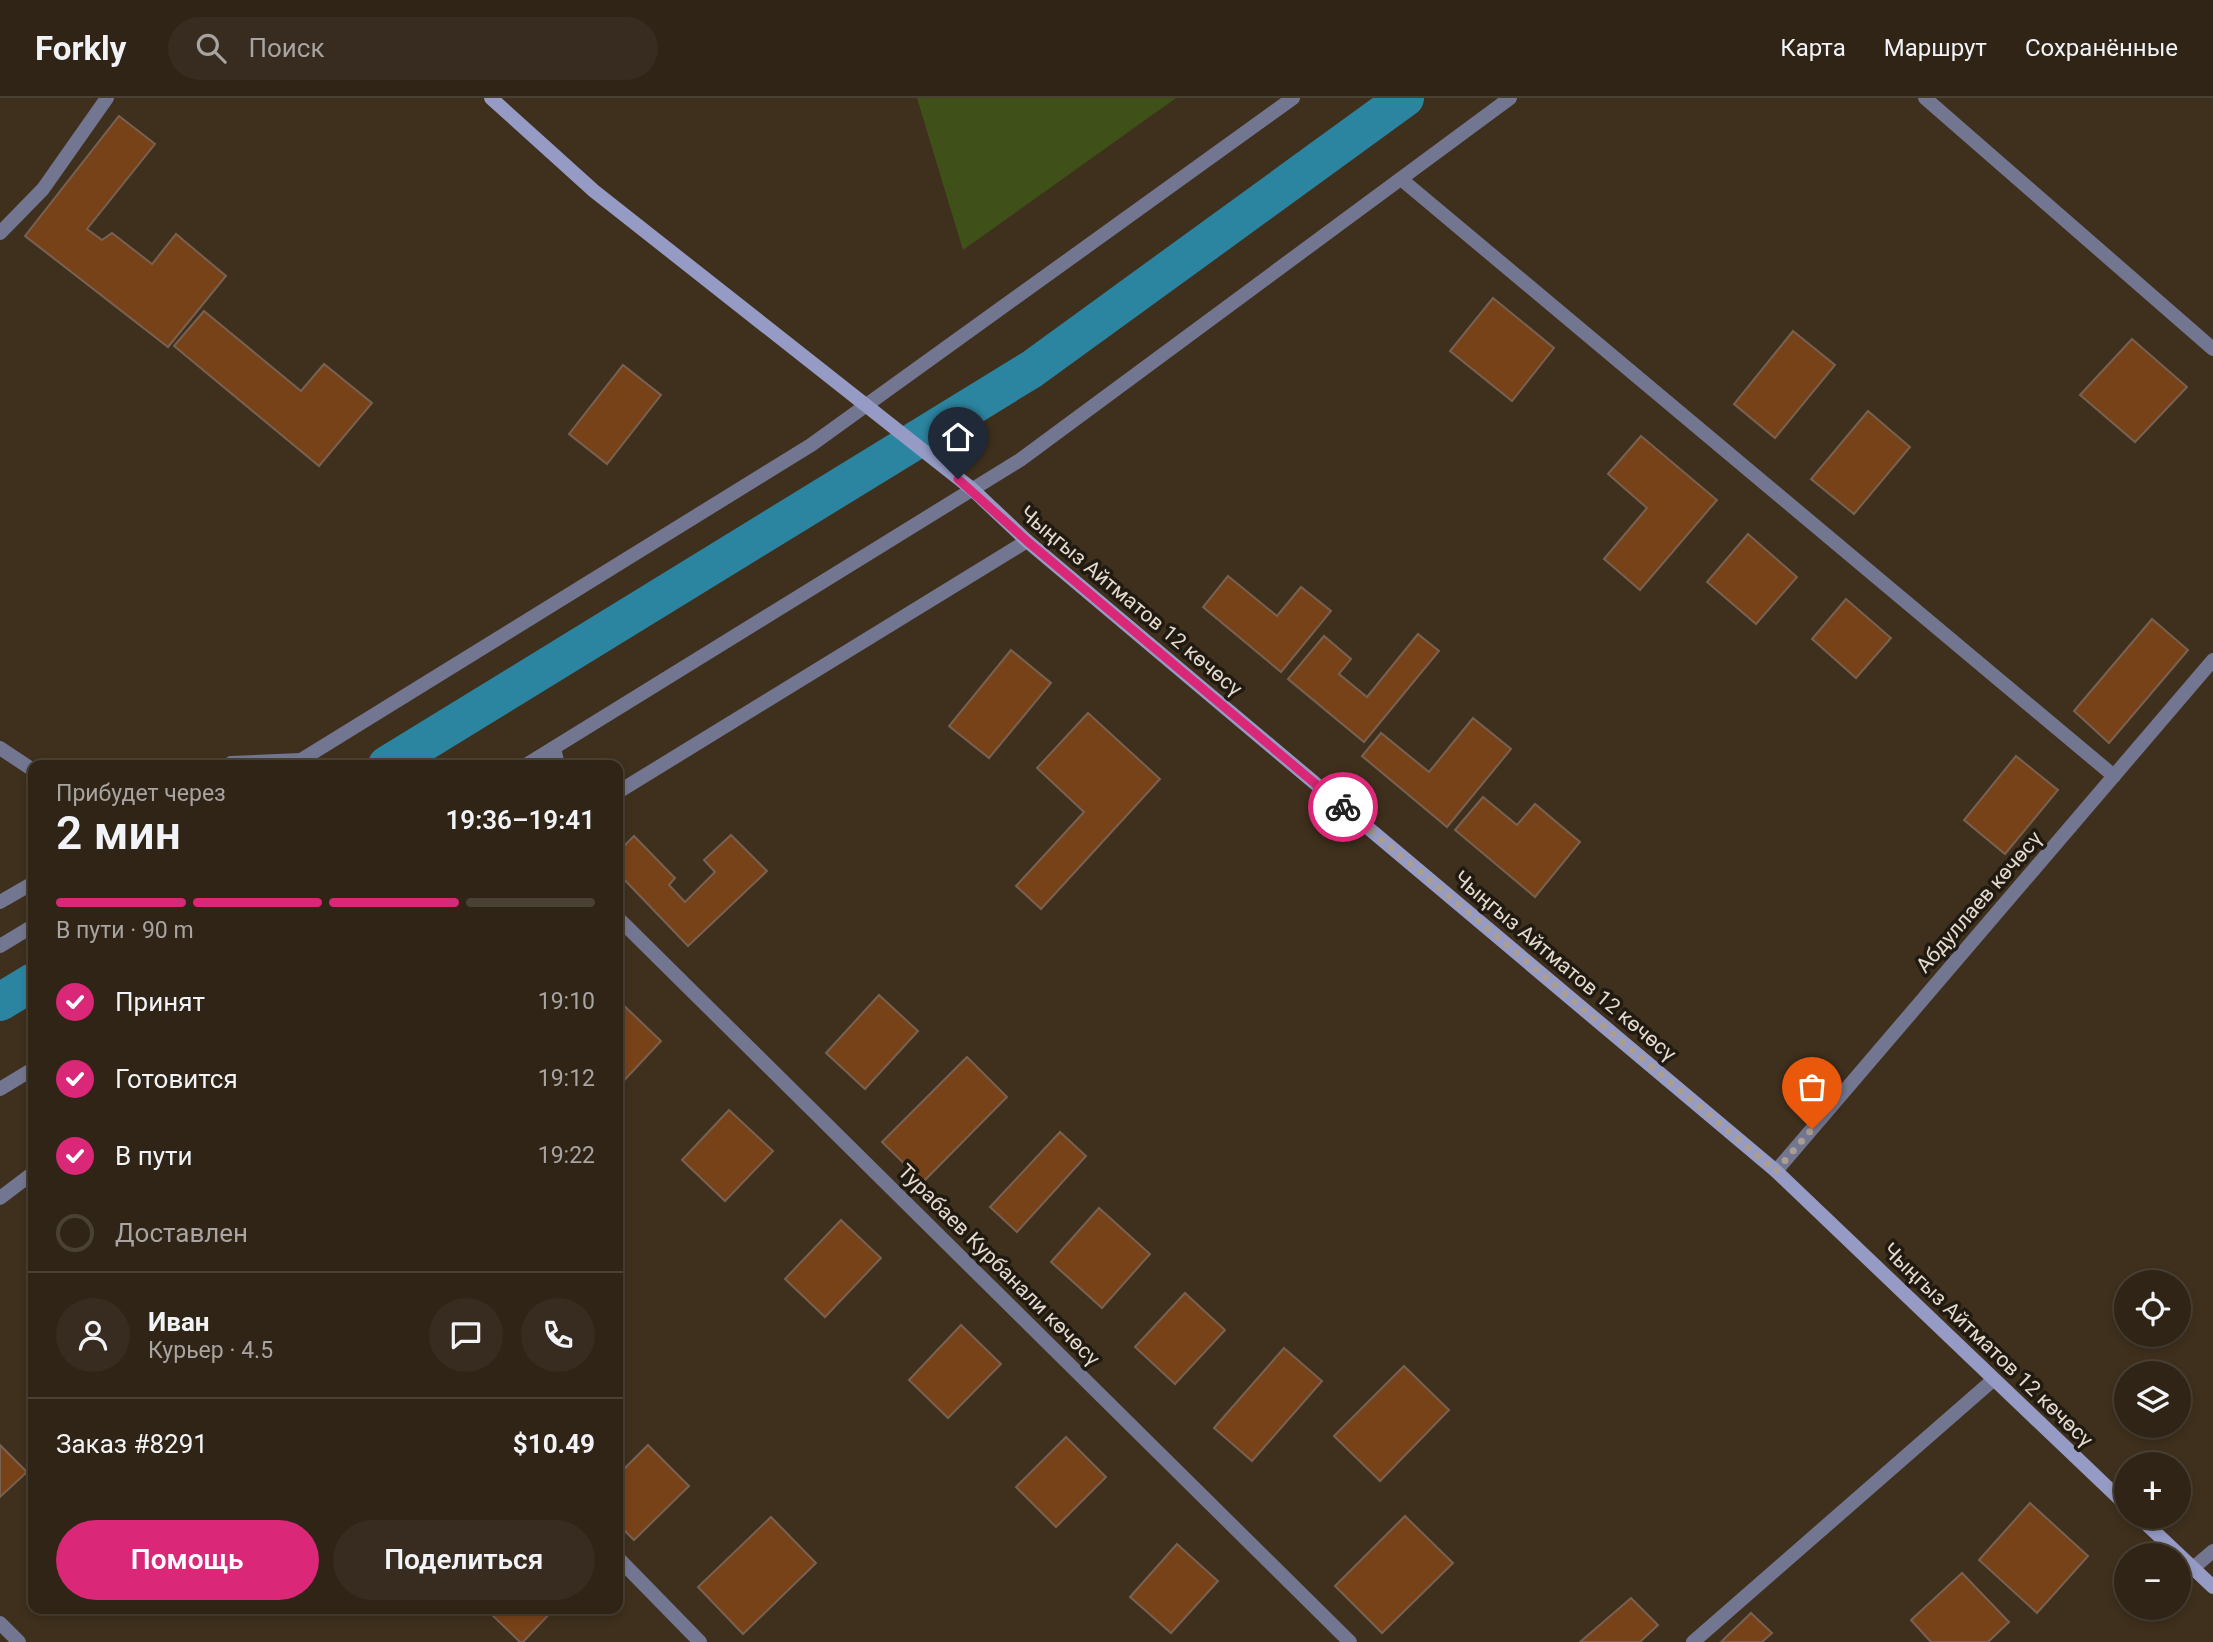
<!DOCTYPE html>
<html lang="ru">
<head>
<meta charset="utf-8">
<style>
	:root { --surface:#2f2416; --page:#372c1f; --text:#f1f3f6; --muted:#a7a4a1; --line:#4a4135; --accent:#db2777 }
	body { margin:0; font-family:Roboto,sans-serif; background:var(--page); color:var(--text); height:100vh; display:flex; flex-direction:column; font-size:26px; white-space:nowrap }
	* { box-sizing:border-box; margin:0 }
	p { font-size:23px; color:var(--muted) }
	.icon { flex:none; width:38px; height:38px; fill:none; stroke:currentColor; stroke-width:2; stroke-linecap:round; stroke-linejoin:round }
	.map { position:relative; flex:1; overflow:hidden }
	.side { position:absolute; left:28px; top:662px; width:595px; height:854px; display:flex; flex-direction:column; background:var(--surface); border-radius:14px; box-shadow:0 4px 10px #0003,0 0 0 2px var(--line) }
	.side>* { flex:none }
	.tools { position:absolute; left:2114px; top:1172px; display:grid; gap:14px }
	.tools a { display:grid; place-items:center; width:77px; height:77px; border-radius:50%; background:var(--surface); box-shadow:0 4px 10px #0003,0 0 0 2px var(--line); font-size:35px }
	.pin { position:absolute; display:grid; place-items:center; width:60px; height:60px; color:#fff; margin:-72px -30px; border-radius:50% 50% 50% 0; rotate:-45deg; box-shadow:0 0 7px #0007 }
	.pin .icon { rotate:45deg }
	.courier { position:absolute; display:grid; place-items:center; width:70px; height:70px; margin:-35px; border:5px solid #db2777; border-radius:50%; background:#fff; color:#222; box-shadow:0 2px 9px #0007 }
	.overview em { font-style:normal; font-weight:600 }
	.overview div { display:flex; flex-direction:column-reverse }
	.overview { display:flex; align-items:center; justify-content:space-between; height:119px; padding:0 28px }
	h1 { font-size:46px; font-weight:600; line-height:52px }
	.bar { display:grid; grid-template-columns:repeat(4,1fr); gap:10px 7px; align-content:center; height:84px; padding:0 28px }
	.bar i { height:9px; border-radius:5px; background:var(--line) }
	.bar .active { background:var(--accent) }
	.bar p { grid-column:span 4 }
	.line { display:flex; align-items:center; gap:18px; padding:0 28px; border-top:2px solid var(--line) }
	.line div { flex:1 }
	.round { display:grid; place-items:center; flex:none; width:74px; height:74px; border-radius:37px; background:var(--page) }
	ol { padding:0 28px; list-style:none }
	li { display:flex; align-items:center; gap:21px; height:77px }
	li p { margin-inline-start:auto }
	li .icon { padding:7px; border-radius:50%; background:var(--accent); color:#fff; stroke-width:4 }
	li:last-child { color:var(--muted) }
	li i { width:38px; height:38px; border:4px solid var(--line); border-radius:50% }
	.action { display:flex; gap:14px; margin-top:auto; padding:14px 28px }
	.action a { flex:1; height:80px; border-radius:42px; background:var(--accent); color:#fff; font-size:28px; font-weight:600; line-height:80px; text-align:center }
	.action a+a { background:var(--page); color:var(--text) }
	header { display:flex; align-items:center; gap:42px; box-sizing:border-box; height:98px; padding:0 35px; background:var(--surface); border-bottom:2px solid var(--line) }
	header strong { font-size:33px }
	nav { display:flex; gap:38px; margin-inline-start:auto; font-size:24px }
	.search { width:490px; height:63px; background:var(--page); display:flex; align-items:center; gap:18px; box-sizing:border-box; padding:0 24px; border-radius:38px; color:var(--muted); font-size:26px }
	.map>svg:first-child { display:block }
	.green { fill:#3f5119 }
	.lines { fill:none; stroke-linecap:round; stroke-linejoin:round }
	.canal { stroke:#2c85a0; stroke-width:38 }
	.building { fill:#784219; stroke:#786152; stroke-width:2 }
	.street { stroke:#737690; stroke-width:14 }
	.secondary { stroke:#969bc5; stroke-width:14 }
	.done { stroke:#aa9e91; stroke-width:7; stroke-dasharray:0 12.6 }
	.route { stroke:#db2777; stroke-width:9 }
	.labels { text-anchor:middle; dominant-baseline:central; stroke-width:7; stroke-linejoin:round; paint-order:stroke }
	.street-label { font-size:21px; fill:#e4dacf; stroke:#201a11 }
</style>
</head>
<body>
<header>
<strong>Forkly</strong>
<div class="search"><svg class="icon" aria-label="search" viewBox="0 0 24 24"><circle cx="10" cy="10" r="6"/><path d="M15 15l6 6"/></svg>Поиск</div>
<nav><a>Карта</a><a>Маршрут</a><a>Сохранённые</a></nav>
</header>
<div class="map">
<svg width="2213" height="1544" viewBox="0 0 2213 1544">
	<rect width="100%" height="100%" fill="#3f301d"/>
	<!-- green -->
	<path class="green" d="M917 0H1176L963 152Z"/>
	<g class="lines">
		<!-- canal -->
		<g class="canal">
			<path d="M387 667 1032 271 1405 0"/>
			<path d="M0 904 33 884"/>
		</g>
	</g>
	<!-- building -->
	<g class="building">
		<path d="M119 18 155 46 87 131 102 142 112 135 152 166 176 136 226 178 168 249 25 138Z"/>
		<path d="M1493 200 1554 250 1512 303 1450 253Z"/>
		<path d="M204 213 301 293 324 266 372 305 319 368 174 248Z"/>
		<path d="M1793 233 1835 267 1775 340 1734 306Z"/>
		<path d="M2132 241 2187 289 2135 344 2080 297Z"/>
		<path d="M623 267 661 297 607 366 569 336Z"/>
		<path d="M1868 313 1910 349 1854 416 1811 381Z"/>
		<path d="M1641 338 1717 402 1640 492 1604 461 1647 410 1608 376Z"/>
		<path d="M1748 436 1797 479 1756 526 1707 484Z"/>
		<path d="M1228 478 1277 518 1301 489 1331 513 1281 574 1203 509Z"/>
		<path d="M1846 501 1891 540 1856 580 1812 541Z"/>
		<path d="M2152 521 2188 552 2109 645 2074 613Z"/>
		<path d="M1418 536 1439 553 1364 644 1288 581 1324 538 1351 561 1339 576 1367 599Z"/>
		<path d="M1011 552 1051 585 989 660 949 628Z"/>
		<path d="M1088 615 1160 681 1041 811 1016 788 1084 714 1037 670Z"/>
		<path d="M1473 620 1511 651 1447 729 1362 658 1381 635 1429 674Z"/>
		<path d="M2016 658 2058 692 2005 756 1964 722Z"/>
		<path d="M1483 699 1517 727 1535 706 1580 744 1535 799 1455 732Z"/>
		<path d="M731 737 767 773 688 848 618 775V754L634 738 675 780 669 787 685 804 715 774 704 762Z"/>
		<path d="M879 897 918 933 865 991 826 955Z"/>
		<path d="M618 902 661 943 618 989Z"/>
		<path d="M967 959 1007 999 923 1084 882 1044Z"/>
		<path d="M729 1012 773 1053 725 1103 682 1062Z"/>
		<path d="M1060 1034 1086 1058 1017 1134 990 1109Z"/>
		<path d="M1099 1110 1150 1156 1102 1210 1051 1164Z"/>
		<path d="M841 1122 881 1160 825 1219 785 1181Z"/>
		<path d="M1185 1195 1225 1232 1175 1286 1135 1249Z"/>
		<path d="M961 1227 1001 1266 948 1320 909 1282Z"/>
		<path d="M1284 1250 1322 1283 1252 1363 1214 1330Z"/>
		<path d="M1404 1268 1449 1312 1380 1383 1334 1338Z"/>
		<path d="M1066 1339 1106 1379 1056 1429 1016 1389Z"/>
		<path d="M0 1347 27 1374 0 1399Z"/>
		<path d="M648 1347 689 1388 634 1442 618 1426V1377Z"/>
		<path d="M2030 1405 2088 1458 2037 1515 1979 1462Z"/>
		<path d="M1405 1418 1453 1465 1382 1535 1335 1488Z"/>
		<path d="M771 1419 816 1465 743 1536 698 1489Z"/>
		<path d="M1177 1446 1218 1483 1171 1535 1130 1499Z"/>
		<path d="M1962 1475 2009 1524 1988 1544H1931L1911 1522Z"/>
		<path d="M1631 1500 1658 1527 1640 1544H1580Z"/>
		<path d="M485 1510H555L523 1544H520Z"/>
		<path d="M1751 1515 1772 1535 1762 1544H1721Z"/>
	</g>
	<g class="lines">
		<!-- street -->
		<g class="street">
			<path d="M1925 0 2213 251"/>
			<path d="M1401 81 2114 678"/>
			<path d="M0 135 43 91 107 0"/>
			<path d="M0 650 33 672"/>
			<path d="M554 650 558 667"/>
			<path d="M228 667 231 665 301 662"/>
			<path d="M293 667 811 347 1293 0"/>
			<path d="M526 667 1020 362 1510 0"/>
			<path d="M618 694 1027 443"/>
			<path d="M0 804 33 785"/>
			<path d="M618 820 1350 1544"/>
			<path d="M0 848 33 828"/>
			<path d="M0 991 33 971"/>
			<path d="M1776 1073 2213 562"/>
			<path d="M0 1100 33 1075"/>
			<path d="M618 1460 700 1544"/>
			<path d="M2193 1470 2213 1453"/>
			<path d="M0 1525 19 1544"/>
			<path d="M1693 1544 1993 1282"/>
		</g>
		<!-- secondary -->
		<g class="secondary">
			<path d="M491 0 594 93 972 391 1027 443 1776 1073 2126 1407"/>
			<path d="M2139 1419 2213 1489"/>
		</g>
	</g>
	<g class="lines">
		<!-- done -->
		<path class="done" d="M1343 709 1776 1073 1812 1031"/>
		<!-- route -->
		<path class="route" d="M958 381 1027 443 1343 709"/>
	</g>
	<g class="labels">
		<!-- street labels -->
		<g class="street-label">
			<text transform="translate(1131 503) rotate(40)">Чыңгыз Айтматов 12 көчөсү</text>
			<text transform="translate(1979 804) rotate(-49)">Абдуллаев көчөсү</text>
			<text transform="translate(1565 868) rotate(40)">Чыңгыз Айтматов 12 көчөсү</text>
			<text transform="translate(999 1167) rotate(45)">Турабаев Курбанали көчөсү</text>
			<text transform="translate(1988 1247) rotate(44)">Чыңгыз Айтматов 12 көчөсү</text>
		</g>
	</g>
</svg>
<div class="tools">
<a><svg class="icon" aria-label="locate" viewBox="0 0 24 24"><circle cx="12" cy="12" r="6"/><path d="M12 2v4M12 18v4M2 12h4M18 12h4"/></svg></a>
<a><svg class="icon" aria-label="layers" viewBox="0 0 24 24"><path d="M12 4l9 5-9 5-9-5zM3 14l9 5 9-5"/></svg></a>
<a>+</a>
<a>−</a>
</div>
<div class="pin" style="left:1812px;top:1031px;background:#ea580c"><svg class="icon" aria-label="bag" viewBox="0 0 24 24"><path d="M5 8h14l-1 12H6zM9 8a3 3 0 0 1 6 0"/></svg></div>
<div class="pin" style="left:958px;top:381px;background:#1f2937"><svg class="icon" aria-label="home" viewBox="0 0 24 24"><path d="M3 11l9-7 9 7M6 9v11h12V9"/></svg></div>
<div class="courier" style="left:1343px;top:709px"><svg class="icon" aria-label="bike" viewBox="0 0 24 24"><circle cx="6" cy="16" r="4"/><circle cx="18" cy="16" r="4"/><path d="M6 16l4-8h5l3 8M10 8l3 8H6M13 5h3"/></svg></div>
<section class="side">
<div class="overview"><div><h1>2 мин</h1><p>Прибудет через</p></div><em>19:36–19:41</em></div>
<div class="bar"><i class="active"></i><i class="active"></i><i class="active"></i><i></i><p>В пути · 90 m</p></div>
<ol>
<li><svg class="icon" aria-label="check" viewBox="0 0 24 24"><path d="M5 12l5 5 9-10"/></svg>Принят<p>19:10</p></li>
<li><svg class="icon" aria-label="check" viewBox="0 0 24 24"><path d="M5 12l5 5 9-10"/></svg>Готовится<p>19:12</p></li>
<li><svg class="icon" aria-label="check" viewBox="0 0 24 24"><path d="M5 12l5 5 9-10"/></svg>В пути<p>19:22</p></li>
<li><i></i>Доставлен</li>
</ol>
<div class="line" style="height:126px"><a class="round"><svg class="icon" aria-label="person" viewBox="0 0 24 24"><circle cx="12" cy="8" r="4"/><path d="M4 21q1-7 8-7t8 7"/></svg></a><div><b>Иван</b><p>Курьер · 4.5</p></div><a class="round"><svg class="icon" aria-label="chat" viewBox="0 0 24 24"><path d="M4 5h16v11H9l-5 4z"/></svg></a><a class="round"><svg class="icon" aria-label="phone" viewBox="0 0 24 24"><path d="M5 4h4l2 5-3 2q2 4 5 5l2-3 5 2v4C11 20 4 13 5 4z"/></svg></a></div>
<div class="line" style="height:91px"><div>Заказ #8291</div><b>$10.49</b></div>
<div class="action"><a>Помощь</a><a>Поделиться</a></div>
</section>
</div>
</body>
</html>
